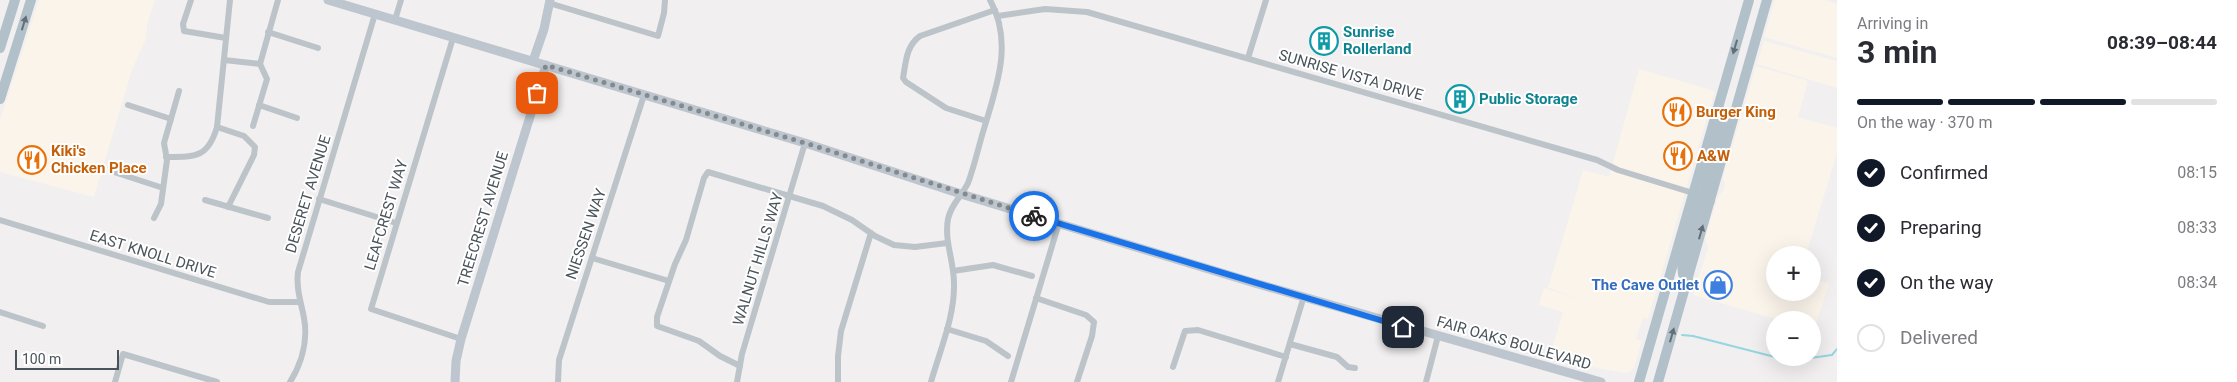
<!DOCTYPE html>
<html lang="en">
<head>
<meta charset="utf-8">
<style>
	:root { --surface:#fff; --page:#f7f7f7; --text:#2b2b33; --muted:#7c7c81; --line:#e1e1e2; --accent:#111827 }
	body { margin:0; font-family:Roboto,sans-serif; background:var(--page); color:var(--text); height:100vh; display:flex; flex-direction:column; font-size:19px; white-space:nowrap }
	* { box-sizing:border-box; margin:0 }
	p { font-size:16px; color:var(--muted) }
	.icon { flex:none; width:28px; height:28px; fill:none; stroke:currentColor; stroke-width:2; stroke-linecap:round; stroke-linejoin:round }
	.map { position:relative; flex:1; overflow:hidden }
	.panel { display:flex; flex-direction:column; background:var(--surface); width:400px }
	.panel>* { flex:none }
	.buttons { position:absolute; left:1766px; top:246px; display:grid; gap:10px }
	.buttons a { display:grid; place-items:center; width:55px; height:55px; border-radius:50%; background:var(--surface); box-shadow:0 5px 20px #0002; font-size:25px }
	.scale { position:absolute; left:15px; bottom:12px; width:104px; box-sizing:border-box; padding-left:5px; border:2px solid #49535a; border-top:0; font-size:14px; line-height:18px; white-space:nowrap; color:#49535a; -webkit-text-stroke:4px #fff; paint-order:stroke }
	.pin { position:absolute; display:grid; place-items:center; width:42px; height:42px; color:#fff; margin:-21px; border-radius:10px; box-shadow:0 2px 8px #0006 }
	.courier { position:absolute; display:grid; place-items:center; width:50px; height:50px; margin:-25px; border:4px solid #1a73e8; border-radius:50%; background:#fff; color:#222; box-shadow:0 1px 6px #0007 }
	.summary em { font-style:normal; font-weight:700 }
	.summary div { display:flex; flex-direction:column-reverse }
	.summary { display:flex; align-items:center; justify-content:space-between; height:85px; padding:0 20px }
	h1 { font-size:32px; font-weight:700; line-height:38px }
	.bar { display:grid; grid-template-columns:repeat(4,1fr); gap:8px 5px; align-content:center; height:60px; padding:0 20px }
	.bar i { height:6px; border-radius:4px; background:var(--line) }
	.bar .on { background:var(--accent) }
	.bar p { grid-column:span 4 }
	ol { padding:0 20px; list-style:none }
	li { display:flex; align-items:center; gap:15px; height:55px }
	li p { margin-inline-start:auto }
	li .icon { padding:5px; border-radius:50%; background:var(--accent); color:#fff; stroke-width:4 }
	li:last-child { color:var(--muted) }
	li i { width:28px; height:28px; border:2px solid var(--line); border-radius:50% }
	main { display:flex; flex:1; min-height:0 }
	.map>svg:first-child { display:block }
	.commercial { fill:#faf4eb }
	.lines { fill:none; stroke-linecap:round; stroke-linejoin:round }
	.stream { stroke:#95d6e1; stroke-width:2 }
	.street { stroke:#bcc4ca; stroke-width:6 }
	.secondary { stroke:#bdc6ce; stroke-width:9 }
	.primary { stroke:#b2c0ca; stroke-width:10 }
	.oneway { fill:#636e76 }
	.done { stroke:#848a8e; stroke-width:5; stroke-dasharray:0 9 }
	.route { stroke:#1a73e8; stroke-width:6 }
	.labels { text-anchor:middle; dominant-baseline:central; stroke-width:4; stroke-linejoin:round; paint-order:stroke }
	.culture-label { font-size:15px; font-weight:bold; fill:#0d838f; stroke:#fff; text-anchor:start }
	.street-label { font-size:15px; fill:#49535a; stroke:#fff }
	.food-label { font-size:15px; font-weight:bold; fill:#c56008; stroke:#fff; text-anchor:start }
	.shop-label { font-size:15px; font-weight:bold; fill:#366cbe; stroke:#fff; text-anchor:end }
</style>
</head>
<body>
<main>
<div class="map">
<svg width="1837" height="382" viewBox="0 0 1837 382">
	<rect width="100%" height="100%" fill="#f1efef"/>
	<!-- commercial -->
	<g class="commercial">
		<path d="M39 0H155L147 25 146 39 132 70 94 197 0 172V120Z"/>
		<path d="M1775 0H1825L1837 4V58L1764 37Z"/>
		<path d="M1764 41 1837 61V88L1757 64Z"/>
		<path d="M1756 66 1808 81 1798 117 1837 128V153L1806 255H1775V292H1812L1813 279 1829 284 1814 330 1812 320H1779L1693 295 1708 248 1705 237 1719 195 1723 191 1725 185 1723 178Z"/>
		<path d="M1639 69 1715 91 1648 319 1643 318 1636 339 1642 341 1634 368 1627 373 1601 369 1550 354 1563 312 1539 305 1544 288 1593 303 1548 288 1583 170 1609 177Z"/>
	</g>
	<g class="lines">
		<!-- stream -->
		<g class="stream">
			<path d="M1682 335 1693 336 1775 357"/>
			<path d="M1775 358 1789 361 1832 355 1837 349"/>
		</g>
		<!-- street -->
		<g class="street">
			<path d="M191 0 183 24 184 31 226 38"/>
			<path d="M549 3 658 36 664 13 665 0"/>
			<path d="M998 16 1045 9 1087 12 1597 160 1618 170 1693 193"/>
			<path d="M395 20 401 0"/>
			<path d="M268 32 318 48"/>
			<path d="M453 38 371 309 461 339"/>
			<path d="M1248 58 1266 0"/>
			<path d="M224 60 260 64 267 79 253 126"/>
			<path d="M260 64 278 0"/>
			<path d="M128 105 171 119"/>
			<path d="M259 105 297 118"/>
			<path d="M986 121 946 108 906 82 903 78C906 62 906 46 920 36L995 10"/>
			<path d="M217 127 244 136 255 147 254 155 228 207"/>
			<path d="M166 157C195 157 208 158 217 127L230 0"/>
			<path d="M111 171 163 188"/>
			<path d="M319 199 396 223"/>
			<path d="M205 200 268 218"/>
			<path d="M154 218 161 204 167 160 164 143 179 91"/>
			<path d="M0 220 269 302H299"/>
			<path d="M592 258 669 281"/>
			<path d="M953 271 993 265 1032 276"/>
			<path d="M1036 298 1086 315 1094 322 1092 336 1077 382"/>
			<path d="M0 312 43 326"/>
			<path d="M947 329 986 341 1008 356"/>
			<path d="M1290 344 1337 357 1348 367 1355 368"/>
			<path d="M740 366 720 356 699 341 657 326V317L675 264 686 240 704 178 708 172 823 206 852 220 875 236 894 245 915 247 947 243"/>
			<path d="M1173 367 1185 331 1198 330 1286 357"/>
			<path d="M115 382 123 354 217 382"/>
			<path d="M290 382C302 363 308 340 304 318 301 302 296 289 298 272L375 14"/>
			<path d="M558 382 559 360 644 95"/>
			<path d="M737 382 742 354 805 143"/>
			<path d="M838 382V356L841 331 871 233"/>
			<path d="M931 382C940 350 955 316 954 283 954 261 944 241 948 219 951 204 962 196 968 183 974 167 978 149 983 132 996 88 1014 43 990 0"/>
			<path d="M1011 382 1059 223"/>
			<path d="M1278 382 1304 296"/>
			<path d="M1426 382 1438 336"/>
		</g>
		<!-- secondary -->
		<g class="secondary">
			<path d="M328 0 805 143 961 194 1258 284 1601 382"/>
			<path d="M533 61 544 29 550 0"/>
			<path d="M455 382 456 361 461 339 546 65"/>
		</g>
		<!-- primary -->
		<g class="primary">
			<path d="M0 48 15 0"/>
			<path d="M0 99 31 0"/>
			<path d="M1710 201 1704 191 1722 125 1719 108"/>
			<path d="M1688 279 1683 274 1682 264 1700 205 1698 197 1693 193"/>
			<path d="M1639 382 1749 0"/>
			<path d="M1658 382 1767 0"/>
		</g>
	</g>
	<!-- one-way arrows -->
	<defs><path id="oneway-solid" d="M-6-.8H1V-3.2L6.5 0L1 3.2V.8H-6Z" transform="scale(1.25)"/></defs>
	<g class="oneway">
		<use href="#oneway-solid" transform="translate(24 23) rotate(-73)"/>
		<use href="#oneway-solid" transform="translate(1735 47) rotate(106)"/>
		<use href="#oneway-solid" transform="translate(1701 232) rotate(-74)"/>
		<use href="#oneway-solid" transform="translate(1672 335) rotate(-74)"/>
	</g>
	<g class="lines">
		<!-- done -->
		<path class="done" d="M537 93 546 65 805 143 1034 216"/>
		<!-- route -->
		<path class="route" d="M1034 216 1403 327"/>
	</g>
	<!-- icons -->
	<defs>
		<symbol id="building-ring" viewBox="-11 -11 22 22"><circle r="9.5" fill="#fff" stroke="#0f9aa8" stroke-width="1.5"/><path d="M-4-6H4V6H1V3H-1V6H-4ZM-2.5-4.3h1.7v1.8h-1.7ZM.8-4.3h1.7v1.8H.8ZM-2.5-1h1.7V.8h-1.7ZM.8-1h1.7V.8H.8Z" fill="#0f9aa8"/></symbol>
		<symbol id="restaurant-ring" viewBox="-11 -11 22 22"><circle r="9.5" fill="#fff" stroke="#e8710a" stroke-width="1.5"/><path d="M-5-6h1v4h1v-4h1v4h1v-4h1v5L-1.5 .5V6h-2V.5L-5-1ZM5-6V6H3V1.5H1.5Q1.5-4 5-6Z" fill="#e8710a"/></symbol>
		<symbol id="shop-ring" viewBox="-11 -11 22 22"><circle r="9.5" fill="#fff" stroke="#3f7fe0" stroke-width="1.5"/><path d="M-5-2.5h2.3a2.7 3.5 0 0 1 5.4 0H5L5.5 6h-11ZM-1.5-2.5h3a1.5 2.3 0 0 0-3 0Z" fill="#3f7fe0"/></symbol>
	</defs>
	<g fill-rule="evenodd">
		<use href="#building-ring" x="1308" y="25" width="32" height="32"/>
		<use href="#building-ring" x="1444" y="83" width="32" height="32"/>
		<use href="#restaurant-ring" x="1661" y="96" width="32" height="32"/>
		<use href="#restaurant-ring" x="1662" y="140" width="32" height="32"/>
		<use href="#restaurant-ring" x="16" y="144" width="32" height="32"/>
		<use href="#shop-ring" x="1702" y="269" width="32" height="32"/>
	</g>
	<g class="labels">
		<!-- culture labels -->
		<g class="culture-label">
			<text x="1343" y="32">Sunrise<tspan x="1343" dy="17">Rollerland</tspan></text>
			<text x="1479" y="99">Public Storage</text>
		</g>
		<!-- street labels -->
		<g class="street-label">
			<text transform="translate(1351 75) rotate(16)">SUNRISE VISTA DRIVE</text>
			<text transform="translate(308 194) rotate(-73)">DESERET AVENUE</text>
			<text transform="translate(386 215) rotate(-73)">LEAFCREST WAY</text>
			<text transform="translate(483 219) rotate(-73)">TREECREST AVENUE</text>
			<text transform="translate(586 234) rotate(-71)">NIESSEN WAY</text>
			<text transform="translate(153 254) rotate(17)">EAST KNOLL DRIVE</text>
			<text transform="translate(758 259) rotate(-73)">WALNUT HILLS WAY</text>
			<text transform="translate(1514 343) rotate(16)">FAIR OAKS BOULEVARD</text>
		</g>
		<!-- food labels -->
		<g class="food-label">
			<text x="1696" y="112">Burger King</text>
			<text x="51" y="151">Kiki's<tspan x="51" dy="17">Chicken Place</tspan></text>
			<text x="1697" y="156">A&amp;W</text>
		</g>
		<!-- shop labels -->
		<g class="shop-label">
			<text x="1699" y="285">The Cave Outlet</text>
		</g>
	</g>
</svg>
<div class="buttons">
<a>+</a>
<a>−</a>
</div>
<div class="scale">100 m</div>
<div class="pin" style="left:537px;top:93px;background:#ea580c"><svg class="icon" aria-label="bag" viewBox="0 0 24 24"><path d="M5 8h14l-1 12H6zM9 8a3 3 0 0 1 6 0"/></svg></div>
<div class="pin" style="left:1403px;top:327px;background:#1f2937"><svg class="icon" aria-label="home" viewBox="0 0 24 24"><path d="M3 11l9-7 9 7M6 9v11h12V9"/></svg></div>
<div class="courier" style="left:1034px;top:216px"><svg class="icon" aria-label="bike" viewBox="0 0 24 24"><circle cx="6" cy="16" r="4"/><circle cx="18" cy="16" r="4"/><path d="M6 16l4-8h5l3 8M10 8l3 8H6M13 5h3"/></svg></div>
</div>
<section class="panel">
<div class="summary"><div><h1>3 min</h1><p>Arriving in</p></div><em>08:39–08:44</em></div>
<div class="bar"><i class="on"></i><i class="on"></i><i class="on"></i><i></i><p>On the way · 370 m</p></div>
<ol>
<li><svg class="icon" aria-label="check" viewBox="0 0 24 24"><path d="M5 12l5 5 9-10"/></svg>Confirmed<p>08:15</p></li>
<li><svg class="icon" aria-label="check" viewBox="0 0 24 24"><path d="M5 12l5 5 9-10"/></svg>Preparing<p>08:33</p></li>
<li><svg class="icon" aria-label="check" viewBox="0 0 24 24"><path d="M5 12l5 5 9-10"/></svg>On the way<p>08:34</p></li>
<li><i></i>Delivered</li>
</ol>
</section>
</main>
</body>
</html>
